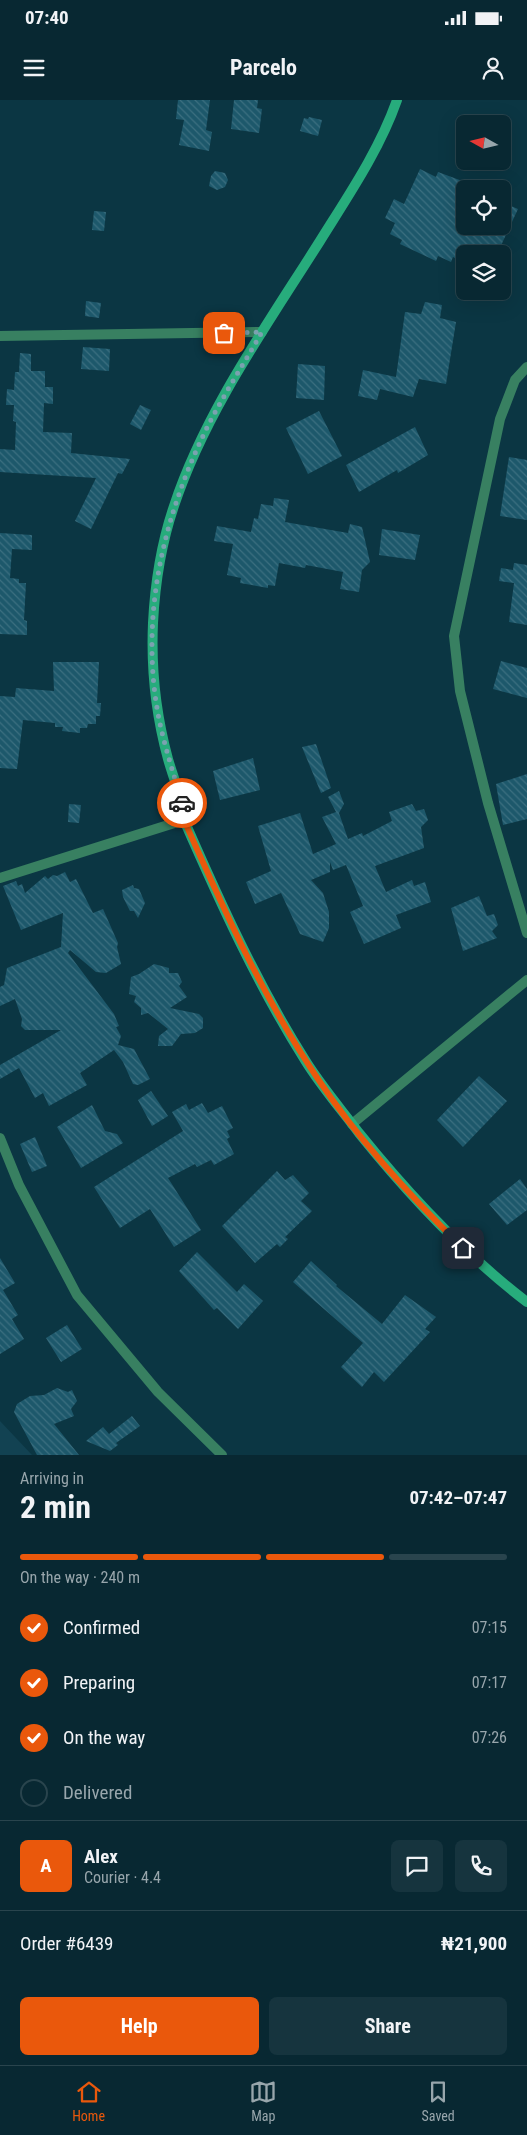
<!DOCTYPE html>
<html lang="en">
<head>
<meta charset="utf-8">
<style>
	:root { --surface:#082832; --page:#16343e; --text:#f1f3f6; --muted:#98a6ac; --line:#29444d; --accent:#ea580c }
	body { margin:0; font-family:"Roboto Condensed",sans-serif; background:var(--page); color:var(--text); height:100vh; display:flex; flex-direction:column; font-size:19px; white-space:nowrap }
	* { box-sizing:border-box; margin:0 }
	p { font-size:16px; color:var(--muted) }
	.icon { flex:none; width:28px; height:28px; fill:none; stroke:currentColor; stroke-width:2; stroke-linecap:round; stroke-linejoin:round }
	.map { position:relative; height:1355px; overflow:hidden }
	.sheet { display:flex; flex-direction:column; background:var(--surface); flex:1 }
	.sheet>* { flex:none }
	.needle { width:32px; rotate:278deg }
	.tools { position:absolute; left:456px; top:15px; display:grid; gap:10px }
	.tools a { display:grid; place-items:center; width:55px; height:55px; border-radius:8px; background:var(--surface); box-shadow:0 5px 20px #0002,0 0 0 1px var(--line); font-size:25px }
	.pin { position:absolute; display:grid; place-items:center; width:42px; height:42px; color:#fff; margin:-21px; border-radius:10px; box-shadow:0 2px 8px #0006 }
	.courier { position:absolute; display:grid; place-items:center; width:50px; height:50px; margin:-25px; border:4px solid #ea580c; border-radius:50%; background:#fff; color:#222; box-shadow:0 1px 6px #0007 }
	.head em { font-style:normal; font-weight:700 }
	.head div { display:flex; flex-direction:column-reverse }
	.head { display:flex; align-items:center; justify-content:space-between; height:85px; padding:0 20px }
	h1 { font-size:32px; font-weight:700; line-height:38px }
	.bar { display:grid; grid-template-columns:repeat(4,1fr); gap:8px 5px; align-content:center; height:60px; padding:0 20px }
	.bar i { height:6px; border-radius:4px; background:var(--line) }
	.bar .on { background:var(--accent) }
	.bar p { grid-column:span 4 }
	.line { display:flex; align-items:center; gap:12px; padding:0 20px; border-top:1px solid var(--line) }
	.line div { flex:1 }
	.round { display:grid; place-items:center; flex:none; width:52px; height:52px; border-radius:8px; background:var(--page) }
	ol { padding:0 20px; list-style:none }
	li { display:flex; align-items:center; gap:15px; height:55px }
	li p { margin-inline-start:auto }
	li .icon { padding:5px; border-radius:50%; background:var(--accent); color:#fff; stroke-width:4 }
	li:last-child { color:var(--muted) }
	li i { width:28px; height:28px; border:2px solid var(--line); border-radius:50% }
	.button { display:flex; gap:10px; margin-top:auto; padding:10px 20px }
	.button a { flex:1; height:58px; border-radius:8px; background:var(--accent); color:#fff; font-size:20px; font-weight:700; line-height:58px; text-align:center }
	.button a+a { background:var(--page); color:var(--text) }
	.status { display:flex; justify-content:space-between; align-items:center; height:35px; padding:0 25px; background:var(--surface); direction:ltr }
	.status svg { height:14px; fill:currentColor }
	header { display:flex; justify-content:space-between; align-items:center; height:65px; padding:0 20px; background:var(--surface); font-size:22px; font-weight:700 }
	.menu { display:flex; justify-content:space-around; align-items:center; height:70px; border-top:1px solid var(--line); background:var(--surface); font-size:14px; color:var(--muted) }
	.menu a { display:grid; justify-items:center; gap:2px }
	.menu .on { color:var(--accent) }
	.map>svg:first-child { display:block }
	.built { fill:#124252 }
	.building { fill:url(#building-back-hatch) }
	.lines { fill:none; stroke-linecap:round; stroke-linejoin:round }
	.street { stroke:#388061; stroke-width:10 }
	.secondary { stroke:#27ac7c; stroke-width:10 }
	.done { stroke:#7ba2b0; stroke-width:5; stroke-dasharray:0 9 }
	.route { stroke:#ea580c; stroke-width:6 }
</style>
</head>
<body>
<div class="status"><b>07:40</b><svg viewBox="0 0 49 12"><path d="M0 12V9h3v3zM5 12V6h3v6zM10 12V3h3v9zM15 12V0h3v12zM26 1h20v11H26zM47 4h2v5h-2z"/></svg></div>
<header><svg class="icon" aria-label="menu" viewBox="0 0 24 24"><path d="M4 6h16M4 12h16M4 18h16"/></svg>Parcelo<svg class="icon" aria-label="person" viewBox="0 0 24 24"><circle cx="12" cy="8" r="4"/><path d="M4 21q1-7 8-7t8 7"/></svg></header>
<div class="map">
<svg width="527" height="1355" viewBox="0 0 527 1355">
	<defs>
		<pattern id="building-back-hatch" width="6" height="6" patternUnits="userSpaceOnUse" patternTransform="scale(1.25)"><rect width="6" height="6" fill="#1d586b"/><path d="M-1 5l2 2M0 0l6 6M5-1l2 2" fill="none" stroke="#3c6f80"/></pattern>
	</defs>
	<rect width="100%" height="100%" fill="#0b3643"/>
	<!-- built -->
	<path class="built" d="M0 1321 32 1355H0Z"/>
	<!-- building -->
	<g class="building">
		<path d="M178 0H210L206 30 212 32 209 51 179 45 184 20 176 19Z"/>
		<path d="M234 0H258L257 8 262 9 259 33 231 29Z"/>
		<path d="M309 17 322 20 318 36 300 31 304 18 308 19Z"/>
		<path d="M420 69 436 77 438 72 465 82V126H502V102L518 109 497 154H465V163L453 157 451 162 438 156 436 161 400 144 402 140 390 134 395 123 385 118 394 99 404 104Z"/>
		<path d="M215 71 225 73 228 80 225 87 217 90 209 86 211 76Z"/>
		<path d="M94 111 106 112 104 131 92 130Z"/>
		<path d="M86 201 101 203 99 218 85 216Z"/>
		<path d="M425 202 442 205 440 218 456 222 446 284 419 279 413 297 380 289 377 300 358 296 363 270 396 277 405 212 421 214Z"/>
		<path d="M83 247 110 249 109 271 81 269Z"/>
		<path d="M20 253 31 254V271H45V287H53V304L44 303 43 332 72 333 71 353 130 359 122 374 118 373 91 429 75 421 96 378 0 372V349L15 350 16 322 13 321 14 305H6L7 289 14 290 15 272H19Z"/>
		<path d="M298 264 325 266 324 300 296 298Z"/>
		<path d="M140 305 151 310 141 330 130 324Z"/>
		<path d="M319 311 342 356 308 374 286 328Z"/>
		<path d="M415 327 428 355 398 373 397 370 359 392 346 365Z"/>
		<path d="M509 357 527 360V420L500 416Z"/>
		<path d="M274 398 289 400 285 422 348 433 350 424 362 427 370 462 362 470 359 492 340 489 343 472 306 465 305 468 279 463 275 486 268 485V488L240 483 241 478 227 475 233 444 214 441 217 426 251 432 254 418 258 419 261 404 273 406Z"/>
		<path d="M382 429 420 435 415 460 379 455Z"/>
		<path d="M0 433 32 435V450L12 449 10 478 19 479V483H26L24 520 27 521V535L0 534Z"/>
		<path d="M514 463 527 465V525L509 522 514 483 499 481 501 468 513 470Z"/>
		<path d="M501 561 527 568V598L493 589Z"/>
		<path d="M53 562H99L97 603H101L100 616H96V624H88L87 628H80V633L62 631 63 627H55V623L23 620 17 669 0 668V596L15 597 16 588 54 591Z"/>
		<path d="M316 644 331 688 321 693 302 647Z"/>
		<path d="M253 658 260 690 220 700 213 671Z"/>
		<path d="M527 674V719L503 725 496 684Z"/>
		<path d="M339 691 344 704 339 713 348 739 362 733 363 736 392 721 389 712 412 704 416 711 424 709 428 720 421 727 424 748 375 766 386 792 412 780 414 786 425 782 431 802 396 815 401 828 364 844 350 812 363 806 346 765 333 770 330 762V772L311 780 323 793 329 812V828L323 842 300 834 281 793 255 804 246 782 271 771 258 726 300 713 313 754 336 744 322 717 336 712 328 697Z"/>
		<path d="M69 704 81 705 79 723 68 722Z"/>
		<path d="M65 772 70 782 76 779 93 813 103 809 118 843 117 847 121 864 106 873 96 872 70 850 68 853 114 914 119 926 116 927 121 936 118 945 134 949 150 979 138 985 133 984 123 962 114 950 80 973 87 985 49 1006 43 993 35 998 19 968 0 979V965L61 930H25L21 926 22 919 15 899 0 906V887L4 885 7 868 61 847 63 813 21 830 3 786 16 781 18 786 22 784 25 793 45 776 48 779 53 775 57 776Z"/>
		<path d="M133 785 134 788 139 789 145 803 138 818 134 811H130L123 797 122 790Z"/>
		<path d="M479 796 487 816 494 814 498 825 492 831 497 838 463 851 451 808Z"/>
		<path d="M154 864 169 868V873H178L182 882 179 886 187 897 170 908 199 914 203 918V928L195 933 181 934 172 946H158L159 936 168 929 148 913 141 915V908L134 902 136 896 129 894 131 877 139 874Z"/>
		<path d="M479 976 507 1001 463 1047 437 1020Z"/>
		<path d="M151 991 168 1016 152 1026 138 1000Z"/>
		<path d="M202 1003 208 1013 222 1006 233 1028 227 1031 230 1037 227 1039 234 1054 214 1065 211 1060 197 1067 195 1064 168 1078 201 1130 174 1147 150 1109 120 1128 94 1087 183 1031 172 1012 186 1004 189 1010Z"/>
		<path d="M92 1005 105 1031 117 1034 123 1043 81 1068 57 1027Z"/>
		<path d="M35 1037 47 1066 32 1072 20 1044Z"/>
		<path d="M277 1071 285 1080 293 1075 309 1093 301 1101 312 1111 285 1137 288 1139 280 1147 277 1144 255 1163 222 1126Z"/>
		<path d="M520 1079 527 1089V1110L507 1125 489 1104Z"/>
		<path d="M197 1152 237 1192 244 1184 263 1201 238 1229 217 1208 214 1210 179 1171Z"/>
		<path d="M0 1158 15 1183 3 1190 18 1215 12 1219 24 1239 0 1254Z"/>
		<path d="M311 1161 337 1185 336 1186 382 1224 405 1195 436 1217 425 1229 430 1232 384 1282 374 1272 362 1287 341 1267 363 1243 293 1182Z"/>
		<path d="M67 1225 82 1249 61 1262 46 1238Z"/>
		<path d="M57 1288 68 1292 72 1290 77 1301 71 1309 74 1316 54 1324 79 1355H37L14 1312 17 1304 30 1296 44 1295Z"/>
		<path d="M132 1316 140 1326 116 1343 118 1345 110 1351 86 1341 103 1327 109 1334Z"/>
	</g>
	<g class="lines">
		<!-- street -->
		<g class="street">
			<path d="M0 236 262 232"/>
			<path d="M527 267 515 280 500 319 454 536 460 591 488 703 527 833"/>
			<path d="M0 778 184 720"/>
			<path d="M352 1024 527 880"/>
			<path d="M0 1038 19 1085 77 1195 158 1292 222 1355"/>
		</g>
		<!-- secondary -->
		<path class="secondary" d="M397 0C379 51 348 96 320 141 267 225 205 312 174 406 161 444 155 484 153 523 151 568 156 615 168 659 174 680 182 698 184 720 220 802 257 884 305 960 321 986 341 1009 359 1033 409 1095 464 1154 527 1202"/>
	</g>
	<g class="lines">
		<!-- done -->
		<path class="done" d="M182 703C174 675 165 648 159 619 140 523 161 425 202 338 219 302 242 267 262 232L224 233"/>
		<!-- route -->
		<path class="route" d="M182 703 184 720C224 810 264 900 320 982 359 1040 413 1099 463 1148"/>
	</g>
</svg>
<div class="tools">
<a><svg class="needle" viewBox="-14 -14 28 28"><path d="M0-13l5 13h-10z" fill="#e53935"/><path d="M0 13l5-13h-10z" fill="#98a6ac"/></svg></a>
<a><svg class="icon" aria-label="locate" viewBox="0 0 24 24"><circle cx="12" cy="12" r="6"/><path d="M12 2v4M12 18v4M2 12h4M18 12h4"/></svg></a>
<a><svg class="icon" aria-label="layers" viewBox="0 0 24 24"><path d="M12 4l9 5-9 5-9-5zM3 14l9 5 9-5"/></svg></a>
</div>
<div class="pin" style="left:224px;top:233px;background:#ea580c"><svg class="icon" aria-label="bag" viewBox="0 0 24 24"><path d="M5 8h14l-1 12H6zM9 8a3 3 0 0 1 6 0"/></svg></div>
<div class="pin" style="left:463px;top:1148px;background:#1f2937"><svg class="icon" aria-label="home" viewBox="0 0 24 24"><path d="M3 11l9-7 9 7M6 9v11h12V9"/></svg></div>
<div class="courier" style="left:182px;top:703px"><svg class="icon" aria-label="car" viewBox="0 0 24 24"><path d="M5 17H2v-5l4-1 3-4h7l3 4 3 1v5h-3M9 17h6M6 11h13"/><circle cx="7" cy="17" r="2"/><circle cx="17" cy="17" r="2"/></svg></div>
</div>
<section class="sheet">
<div class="head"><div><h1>2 min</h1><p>Arriving in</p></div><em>07:42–07:47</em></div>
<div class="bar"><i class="on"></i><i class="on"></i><i class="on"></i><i></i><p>On the way · 240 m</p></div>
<ol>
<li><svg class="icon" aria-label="check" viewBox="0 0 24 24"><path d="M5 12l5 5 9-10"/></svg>Confirmed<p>07:15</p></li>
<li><svg class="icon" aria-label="check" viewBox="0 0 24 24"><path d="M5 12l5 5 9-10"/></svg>Preparing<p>07:17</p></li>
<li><svg class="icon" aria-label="check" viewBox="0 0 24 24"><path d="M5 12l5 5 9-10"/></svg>On the way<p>07:26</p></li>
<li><i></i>Delivered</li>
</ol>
<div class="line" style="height:90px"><b class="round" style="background:var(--accent);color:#fff">A</b><div><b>Alex</b><p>Courier · 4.4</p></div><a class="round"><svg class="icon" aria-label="chat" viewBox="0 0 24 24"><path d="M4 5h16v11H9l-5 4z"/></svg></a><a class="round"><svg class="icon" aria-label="phone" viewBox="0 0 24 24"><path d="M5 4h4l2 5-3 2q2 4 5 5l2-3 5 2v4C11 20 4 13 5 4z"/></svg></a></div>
<div class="line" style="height:65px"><div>Order #6439</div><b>₦21,900</b></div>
<div class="button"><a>Help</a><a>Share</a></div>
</section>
<nav class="menu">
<a class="on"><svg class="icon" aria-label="home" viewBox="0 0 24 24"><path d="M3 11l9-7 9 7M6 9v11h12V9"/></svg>Home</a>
<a><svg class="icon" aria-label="map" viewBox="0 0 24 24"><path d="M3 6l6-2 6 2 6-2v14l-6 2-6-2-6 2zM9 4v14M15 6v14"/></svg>Map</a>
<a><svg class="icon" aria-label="saved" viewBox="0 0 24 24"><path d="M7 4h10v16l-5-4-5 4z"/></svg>Saved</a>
</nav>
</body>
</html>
